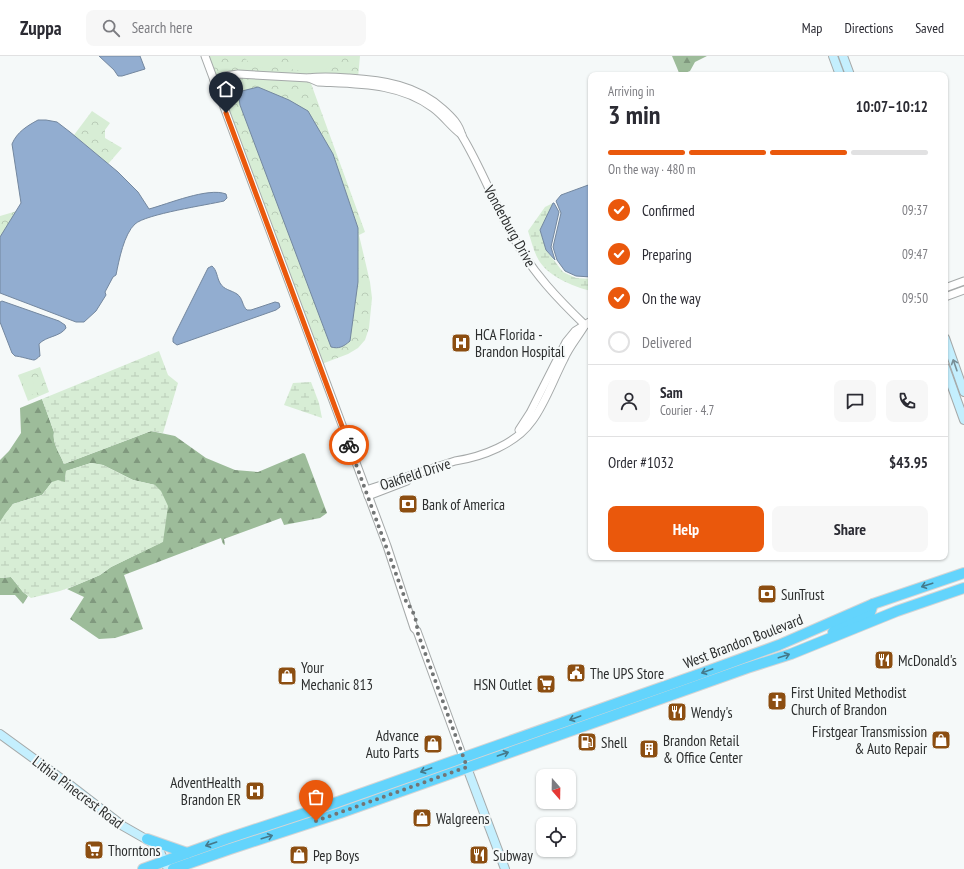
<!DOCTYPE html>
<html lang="en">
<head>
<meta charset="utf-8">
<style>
	:root { --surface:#fff; --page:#f7f7f7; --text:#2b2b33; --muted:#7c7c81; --line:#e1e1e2; --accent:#ea580c }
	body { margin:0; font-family:"PT Sans Narrow",sans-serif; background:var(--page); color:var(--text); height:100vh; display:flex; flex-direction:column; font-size:15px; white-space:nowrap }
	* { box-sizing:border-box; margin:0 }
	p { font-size:13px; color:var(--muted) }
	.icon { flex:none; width:22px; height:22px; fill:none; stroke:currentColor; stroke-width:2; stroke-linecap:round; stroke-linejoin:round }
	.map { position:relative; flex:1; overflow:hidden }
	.side { position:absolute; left:588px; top:16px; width:360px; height:488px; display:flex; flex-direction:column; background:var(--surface); border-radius:8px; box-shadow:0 1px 3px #0004 }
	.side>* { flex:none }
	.needle { width:26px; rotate:160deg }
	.controls { position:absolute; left:536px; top:713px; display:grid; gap:8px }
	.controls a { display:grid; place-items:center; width:40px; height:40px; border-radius:8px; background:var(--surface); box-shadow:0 1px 3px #0004; font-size:20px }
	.pin { position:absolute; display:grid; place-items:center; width:34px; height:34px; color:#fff; margin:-41px -17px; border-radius:50% 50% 50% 0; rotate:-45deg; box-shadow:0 0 4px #0007 }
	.pin .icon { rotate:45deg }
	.courier { position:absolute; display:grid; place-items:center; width:40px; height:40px; margin:-20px; border:3px solid #ea580c; border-radius:50%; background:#fff; color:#222; box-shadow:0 1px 5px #0007 }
	.summary em { font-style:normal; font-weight:700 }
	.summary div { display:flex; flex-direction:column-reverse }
	.summary { display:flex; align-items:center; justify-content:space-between; height:68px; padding:0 20px }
	h1 { font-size:26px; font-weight:700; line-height:30px }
	.bar { display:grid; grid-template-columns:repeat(4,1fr); gap:6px 4px; align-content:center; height:48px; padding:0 20px }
	.bar i { height:5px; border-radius:3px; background:var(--line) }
	.bar .selected { background:var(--accent) }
	.bar p { grid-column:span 4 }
	.line { display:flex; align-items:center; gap:10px; padding:0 20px; border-top:1px solid var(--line) }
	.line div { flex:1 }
	.round { display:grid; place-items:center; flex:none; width:42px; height:42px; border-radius:8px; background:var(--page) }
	ol { padding:0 20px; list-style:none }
	li { display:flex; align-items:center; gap:12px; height:44px }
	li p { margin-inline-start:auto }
	li .icon { padding:4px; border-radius:50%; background:var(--accent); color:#fff; stroke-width:4 }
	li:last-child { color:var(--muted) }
	li i { width:22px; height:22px; border:2px solid var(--line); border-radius:50% }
	.button { display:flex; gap:8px; margin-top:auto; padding:8px 20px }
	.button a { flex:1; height:46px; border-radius:8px; background:var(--accent); color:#fff; font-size:16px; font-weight:700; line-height:46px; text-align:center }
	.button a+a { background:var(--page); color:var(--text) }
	header { display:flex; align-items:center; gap:24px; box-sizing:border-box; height:56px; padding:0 20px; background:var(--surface); border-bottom:1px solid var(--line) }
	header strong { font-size:19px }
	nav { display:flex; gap:22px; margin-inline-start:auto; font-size:14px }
	.search { width:280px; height:36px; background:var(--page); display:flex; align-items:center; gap:10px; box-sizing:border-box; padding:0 14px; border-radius:8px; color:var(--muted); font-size:15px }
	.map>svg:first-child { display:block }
	.forest { fill:url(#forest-firs) }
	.wetland { fill:url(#wetland-marsh) }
	.park { fill:url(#park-crowns) }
	.pitch { fill:#d7edd5 }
	.water { fill:#92add0; stroke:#73879f }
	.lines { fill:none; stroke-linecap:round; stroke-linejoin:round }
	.tertiary-casing { stroke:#a5a9a9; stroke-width:9 }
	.secondary-casing { stroke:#a5a9a9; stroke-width:10 }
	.trunk-casing { stroke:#d5d5d5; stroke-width:12 }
	.tertiary { stroke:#fff; stroke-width:7 }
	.secondary { stroke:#c4effe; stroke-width:8 }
	.trunk { stroke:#63d4fc; stroke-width:10 }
	.oneway { stroke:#788e96 }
	.oneway2 { stroke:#45798b }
	.done { stroke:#727575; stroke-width:4; stroke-dasharray:0 7.2 }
	.route { stroke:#ea580c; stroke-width:5 }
	.labels { text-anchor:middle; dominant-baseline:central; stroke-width:4; stroke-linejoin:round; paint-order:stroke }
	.street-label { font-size:15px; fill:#2c2e2e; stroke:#f5f9f9 }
	.poi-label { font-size:15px; fill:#2c2e2e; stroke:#f5f9f9; text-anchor:start }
</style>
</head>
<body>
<header>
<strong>Zuppa</strong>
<div class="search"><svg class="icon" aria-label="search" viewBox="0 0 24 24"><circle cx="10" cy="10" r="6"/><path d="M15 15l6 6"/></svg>Search here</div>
<nav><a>Map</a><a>Directions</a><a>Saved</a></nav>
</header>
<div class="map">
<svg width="964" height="813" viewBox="0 0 964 813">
	<defs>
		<pattern id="forest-firs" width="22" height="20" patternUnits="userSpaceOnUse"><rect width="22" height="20" fill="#9dbc9a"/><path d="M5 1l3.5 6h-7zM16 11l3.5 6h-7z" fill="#80997e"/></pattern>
		<pattern id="wetland-marsh" width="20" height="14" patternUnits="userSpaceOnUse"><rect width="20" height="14" fill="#d7edd5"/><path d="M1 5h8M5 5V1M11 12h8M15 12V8" fill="none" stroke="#b9ccb7"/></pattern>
		<pattern id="park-crowns" width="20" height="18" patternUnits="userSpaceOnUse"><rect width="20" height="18" fill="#d7edd5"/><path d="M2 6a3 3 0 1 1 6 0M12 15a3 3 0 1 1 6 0" fill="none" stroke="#b9ccb7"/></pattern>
	</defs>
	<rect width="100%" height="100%" fill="#f5f9f9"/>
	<!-- forest -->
	<g class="forest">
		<path d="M672 0H707L695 6 690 15 680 19Z"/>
		<path d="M42 343 54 376C52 388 60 397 64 408L151 375 175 380 206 402 235 414 258 416 303 397 305 398 327 457 320 462 284 469 281 462 224 483 225 489 223 488 221 482 124 519 143 573 115 582 99 583 70 563 84 541 67 533 100 519 111 511 162 486 155 429 133 424 103 409 91 407 66 415 65 426H52L42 439 13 448 0 466V404L9 395 21 377 20 352Z"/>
		<path d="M11 521 23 536 28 540 23 548 15 539H0V522Z"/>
	</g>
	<!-- wetland -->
	<g class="wetland">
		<path d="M553 147 540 174 546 194 563 216 576 222 591 223V235C572 230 546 220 537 201 533 193 531 184 528 175L545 151Z"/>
		<path d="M159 295 168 319 178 327 163 377 151 375 64 408C60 397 52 388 54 376L42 343Z"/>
		<path d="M311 326 319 347 322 362 284 349 293 327Z"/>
		<path d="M91 407 103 409 133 424 155 429 161 435 168 450 163 486 111 511 100 519 79 528 60 535 31 542 23 536 11 521 0 522V466L5 458 13 448 42 439 52 426 58 424 65 426 66 415Z"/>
	</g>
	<!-- park -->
	<g class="park">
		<path d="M205 0H360L358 22H309L365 176 359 179 370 226 372 242 369 272 365 284 358 292 348 298 319 309Z"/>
		<path d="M92 55 110 67 105 74V82L122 92 108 108 74 79Z"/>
		<path d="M17 155 0 181V160Z"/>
		<path d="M40 311 49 336 28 345 18 319Z"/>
	</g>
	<!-- pitch -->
	<g class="pitch">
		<path d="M243 0H276L269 13 252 10Z"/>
		<path d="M295 0H344C330 17 312 18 291 13Z"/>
		<path d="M30 319 37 337 28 340 21 322Z"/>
	</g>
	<!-- water -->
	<g class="water">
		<path d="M99 0H140L145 13 122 20H118L114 14Z"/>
		<path d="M258 31 289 44 308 55 333 98 358 172V226L350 285C343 291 339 293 331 291L240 49 239 42 242 35Z"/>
		<path d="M38 64H46L57 66 70 76 118 116 138 136 149 153C168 148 208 131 226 138L227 142 224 145C207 149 146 158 135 168 124 178 119 204 116 219L113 221 105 236 106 239 96 255 84 266H76L0 237V181L21 147 12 88C17 76 27 70 38 64Z"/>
		<path d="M591 128V221L576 220 565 215 557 204 553 191 561 157 556 145 561 139Z"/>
		<path d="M553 147H554L559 156 551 191 555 204 546 194 540 174Z"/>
		<path d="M212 210C217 214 217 222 220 227 224 234 231 234 237 238 243 242 242 250 247 254H251L275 246 279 247 280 251 276 254 177 289 173 286V282L208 212Z"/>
		<path d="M2 245 59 265 65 269 66 272C60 281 46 280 39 288L40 300C38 301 36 304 34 304 32 304 19 300 15 300L12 297 0 266V246Z"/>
	</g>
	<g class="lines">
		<defs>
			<g id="tertiary">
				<path d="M205 0 387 490 414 572 417 575 463 701"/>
				<path d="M309 22C322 20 335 21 349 22 383 24 417 29 443 53 452 61 459 68 462 80 482 113 495 150 515 184 533 217 558 243 585 269"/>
				<path d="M214 24 225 20 238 18 309 22 318 26C358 28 400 27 433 52 444 60 451 71 462 79"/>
				<path d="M945 232 964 225"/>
				<path d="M945 241 964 234"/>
				<path d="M519 374 530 357 566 286 575 275 591 265"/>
				<path d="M366 434 455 405C482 401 516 388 532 365 545 348 554 322 564 303 569 291 578 281 585 269"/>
				<path d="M368 440 407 425"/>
			</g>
			<g id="secondary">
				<path d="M833 0 840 19"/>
				<path d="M843 0 850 19"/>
				<path d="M945 282 964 336"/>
				<path d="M945 311 964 364"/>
				<path d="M0 678 70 729 123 770 151 786 159 794 168 813"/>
				<path d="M463 701 505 813"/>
			</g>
			<g id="trunk">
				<path d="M833 576 838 571 870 557 873 548"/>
				<path d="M147 783 187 797"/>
				<path d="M143 813 226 783 329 749 694 620 779 589 873 548 964 517"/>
				<path d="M173 813 230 793 340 757 747 612 791 598 897 555 964 532"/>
			</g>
		</defs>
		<!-- tertiary casing -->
		<use href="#tertiary" class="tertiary-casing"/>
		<!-- secondary casing -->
		<use href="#secondary" class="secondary-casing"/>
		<!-- trunk casing -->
		<use href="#trunk" class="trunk-casing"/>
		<!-- tertiary -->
		<use href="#tertiary" class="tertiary"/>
		<!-- secondary -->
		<use href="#secondary" class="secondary"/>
		<!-- trunk -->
		<use href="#trunk" class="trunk"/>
	</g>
	<!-- one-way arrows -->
	<defs><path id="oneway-shaft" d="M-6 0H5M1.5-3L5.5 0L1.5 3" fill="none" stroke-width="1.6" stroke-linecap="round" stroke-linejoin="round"/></defs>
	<use class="oneway" href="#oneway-shaft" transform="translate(955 309) rotate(-109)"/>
	<g class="oneway2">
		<use href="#oneway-shaft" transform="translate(927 529) rotate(162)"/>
		<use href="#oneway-shaft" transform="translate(784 600) rotate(-18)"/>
		<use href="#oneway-shaft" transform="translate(707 615) rotate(160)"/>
		<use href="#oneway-shaft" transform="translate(575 662) rotate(160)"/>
		<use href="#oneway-shaft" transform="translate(503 698) rotate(-19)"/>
		<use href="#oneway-shaft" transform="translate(426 714) rotate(160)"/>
		<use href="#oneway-shaft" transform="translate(267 781) rotate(-17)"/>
		<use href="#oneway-shaft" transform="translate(211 788) rotate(161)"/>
	</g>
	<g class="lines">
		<!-- done -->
		<path class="done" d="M316 765 467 711 417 575C418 568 413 552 407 548L349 389"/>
		<!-- route -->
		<path class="route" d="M226 57 349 389"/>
	</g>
	<!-- icons -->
	<defs>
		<symbol id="hospital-square" viewBox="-11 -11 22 22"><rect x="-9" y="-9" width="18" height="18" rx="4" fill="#8c4e11" stroke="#f5f9f9"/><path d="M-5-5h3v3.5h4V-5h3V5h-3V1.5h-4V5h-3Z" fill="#fff"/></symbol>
		<symbol id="bank-square" viewBox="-11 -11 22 22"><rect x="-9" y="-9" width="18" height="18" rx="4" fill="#8c4e11" stroke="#f5f9f9"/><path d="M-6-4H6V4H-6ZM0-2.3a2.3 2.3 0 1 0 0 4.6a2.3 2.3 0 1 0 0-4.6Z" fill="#fff"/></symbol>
		<symbol id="restaurant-square" viewBox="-11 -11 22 22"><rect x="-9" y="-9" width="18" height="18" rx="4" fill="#8c4e11" stroke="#f5f9f9"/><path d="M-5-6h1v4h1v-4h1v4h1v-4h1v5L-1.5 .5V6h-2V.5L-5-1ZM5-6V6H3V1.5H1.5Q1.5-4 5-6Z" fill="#fff"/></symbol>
		<symbol id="civic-square" viewBox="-11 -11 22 22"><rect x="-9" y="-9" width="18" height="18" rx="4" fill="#8c4e11" stroke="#f5f9f9"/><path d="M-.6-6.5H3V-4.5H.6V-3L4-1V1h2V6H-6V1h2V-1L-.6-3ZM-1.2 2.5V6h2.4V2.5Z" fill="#fff"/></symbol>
		<symbol id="shop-square" viewBox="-11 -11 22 22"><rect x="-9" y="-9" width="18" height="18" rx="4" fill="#8c4e11" stroke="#f5f9f9"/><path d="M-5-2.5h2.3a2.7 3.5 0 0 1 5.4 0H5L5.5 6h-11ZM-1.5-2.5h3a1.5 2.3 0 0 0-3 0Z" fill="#fff"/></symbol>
		<symbol id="supermarket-square" viewBox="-11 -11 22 22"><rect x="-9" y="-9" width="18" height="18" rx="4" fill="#8c4e11" stroke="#f5f9f9"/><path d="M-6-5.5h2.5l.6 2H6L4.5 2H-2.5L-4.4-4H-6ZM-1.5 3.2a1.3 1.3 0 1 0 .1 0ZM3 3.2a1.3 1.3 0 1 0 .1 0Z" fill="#fff"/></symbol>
		<symbol id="church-square" viewBox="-11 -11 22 22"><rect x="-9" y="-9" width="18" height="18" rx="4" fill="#8c4e11" stroke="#f5f9f9"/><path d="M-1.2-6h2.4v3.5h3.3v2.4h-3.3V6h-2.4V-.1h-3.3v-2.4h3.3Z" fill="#fff"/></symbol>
		<symbol id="fuel-square" viewBox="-11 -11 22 22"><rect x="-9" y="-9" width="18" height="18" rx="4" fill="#8c4e11" stroke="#f5f9f9"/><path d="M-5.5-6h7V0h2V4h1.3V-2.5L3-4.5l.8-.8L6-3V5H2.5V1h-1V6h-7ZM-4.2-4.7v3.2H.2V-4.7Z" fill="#fff"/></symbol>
		<symbol id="building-square" viewBox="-11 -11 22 22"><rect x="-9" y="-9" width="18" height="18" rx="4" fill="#8c4e11" stroke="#f5f9f9"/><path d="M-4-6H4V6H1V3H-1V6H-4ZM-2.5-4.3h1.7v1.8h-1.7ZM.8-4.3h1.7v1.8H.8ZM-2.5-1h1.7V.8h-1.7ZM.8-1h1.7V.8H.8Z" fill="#fff"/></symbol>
	</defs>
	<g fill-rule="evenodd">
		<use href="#hospital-square" x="450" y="276" width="22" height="22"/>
		<use href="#bank-square" x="397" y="437" width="22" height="22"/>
		<use href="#bank-square" x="756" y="527" width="22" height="22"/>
		<use href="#restaurant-square" x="873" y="593" width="22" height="22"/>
		<use href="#civic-square" x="565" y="606" width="22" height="22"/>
		<use href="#shop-square" x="276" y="609" width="22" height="22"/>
		<use href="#supermarket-square" x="535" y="617" width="22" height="22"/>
		<use href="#church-square" x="766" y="634" width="22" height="22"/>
		<use href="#restaurant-square" x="666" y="645" width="22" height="22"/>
		<use href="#shop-square" x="930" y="673" width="22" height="22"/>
		<use href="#fuel-square" x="576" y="675" width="22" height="22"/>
		<use href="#shop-square" x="422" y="677" width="22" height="22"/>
		<use href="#building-square" x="638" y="682" width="22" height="22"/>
		<use href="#hospital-square" x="244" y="724" width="22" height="22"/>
		<use href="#shop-square" x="411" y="751" width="22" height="22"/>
		<use href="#supermarket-square" x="83" y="783" width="22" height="22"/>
		<use href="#shop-square" x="288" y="788" width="22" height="22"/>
		<use href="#restaurant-square" x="468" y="788" width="22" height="22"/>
	</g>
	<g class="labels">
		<!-- street labels -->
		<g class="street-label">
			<text transform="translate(510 170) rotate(61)">Vonderburg Drive</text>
			<text transform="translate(415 418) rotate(-18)">Oakfield Drive</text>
			<text transform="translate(743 585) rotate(-21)">West Brandon Boulevard</text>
			<text transform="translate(78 736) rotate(37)">Lithia Pinecrest Road</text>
		</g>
		<!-- poi labels -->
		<g class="poi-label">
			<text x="475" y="278">HCA Florida -<tspan x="475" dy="17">Brandon Hospital</tspan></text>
			<text x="422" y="448">Bank of America</text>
			<text x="781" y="538">SunTrust</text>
			<text x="898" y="604">McDonald's</text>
			<text x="301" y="611">Your<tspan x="301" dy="17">Mechanic 813</tspan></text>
			<text x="590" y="617">The UPS Store</text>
			<text x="532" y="628" text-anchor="end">HSN Outlet</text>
			<text x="791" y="636">First United Methodist<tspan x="791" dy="17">Church of Brandon</tspan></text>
			<text x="691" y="656">Wendy's</text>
			<text x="927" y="675" text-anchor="end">Firstgear Transmission<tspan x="927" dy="17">&amp; Auto Repair</tspan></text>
			<text x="419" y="679" text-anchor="end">Advance<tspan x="419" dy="17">Auto Parts</tspan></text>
			<text x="663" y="684">Brandon Retail<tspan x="663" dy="17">&amp; Office Center</tspan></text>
			<text x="601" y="686">Shell</text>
			<text x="241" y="726" text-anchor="end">AdventHealth<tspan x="241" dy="17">Brandon ER</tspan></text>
			<text x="436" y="762">Walgreens</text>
			<text x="108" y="794">Thorntons</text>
			<text x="313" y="799">Pep Boys</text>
			<text x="493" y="799">Subway</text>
		</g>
	</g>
</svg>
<div class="controls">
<a><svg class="needle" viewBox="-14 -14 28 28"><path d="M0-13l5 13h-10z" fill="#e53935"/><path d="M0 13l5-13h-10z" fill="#7c7c81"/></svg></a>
<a><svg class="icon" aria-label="locate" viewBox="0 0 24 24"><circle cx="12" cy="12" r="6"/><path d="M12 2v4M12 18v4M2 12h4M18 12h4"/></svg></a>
</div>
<div class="pin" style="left:316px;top:765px;background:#ea580c"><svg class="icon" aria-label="bag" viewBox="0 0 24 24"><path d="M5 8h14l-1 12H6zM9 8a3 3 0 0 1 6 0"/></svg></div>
<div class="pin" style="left:226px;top:57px;background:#1f2937"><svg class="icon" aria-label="home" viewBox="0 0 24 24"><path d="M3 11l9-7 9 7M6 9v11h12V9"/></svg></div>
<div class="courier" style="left:349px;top:389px"><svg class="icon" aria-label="bike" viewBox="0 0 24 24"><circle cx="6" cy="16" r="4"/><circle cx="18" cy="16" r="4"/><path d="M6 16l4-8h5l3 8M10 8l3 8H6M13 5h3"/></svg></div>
<section class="side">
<div class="summary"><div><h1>3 min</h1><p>Arriving in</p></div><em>10:07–10:12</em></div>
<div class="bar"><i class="selected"></i><i class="selected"></i><i class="selected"></i><i></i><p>On the way · 480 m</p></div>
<ol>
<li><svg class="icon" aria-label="check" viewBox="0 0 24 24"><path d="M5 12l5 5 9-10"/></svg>Confirmed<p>09:37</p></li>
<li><svg class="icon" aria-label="check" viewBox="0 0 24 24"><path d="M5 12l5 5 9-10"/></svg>Preparing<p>09:47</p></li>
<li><svg class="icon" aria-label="check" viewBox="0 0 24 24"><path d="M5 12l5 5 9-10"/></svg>On the way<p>09:50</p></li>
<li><i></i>Delivered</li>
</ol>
<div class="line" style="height:72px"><a class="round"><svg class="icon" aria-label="person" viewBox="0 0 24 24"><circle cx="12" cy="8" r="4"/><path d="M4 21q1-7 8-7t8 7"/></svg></a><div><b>Sam</b><p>Courier · 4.7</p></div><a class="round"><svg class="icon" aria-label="chat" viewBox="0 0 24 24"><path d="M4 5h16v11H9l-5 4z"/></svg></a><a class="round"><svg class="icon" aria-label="phone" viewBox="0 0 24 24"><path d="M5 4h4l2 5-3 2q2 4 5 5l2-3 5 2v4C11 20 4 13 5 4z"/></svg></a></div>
<div class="line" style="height:52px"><div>Order #1032</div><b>$43.95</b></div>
<div class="button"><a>Help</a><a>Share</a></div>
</section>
</div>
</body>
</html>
